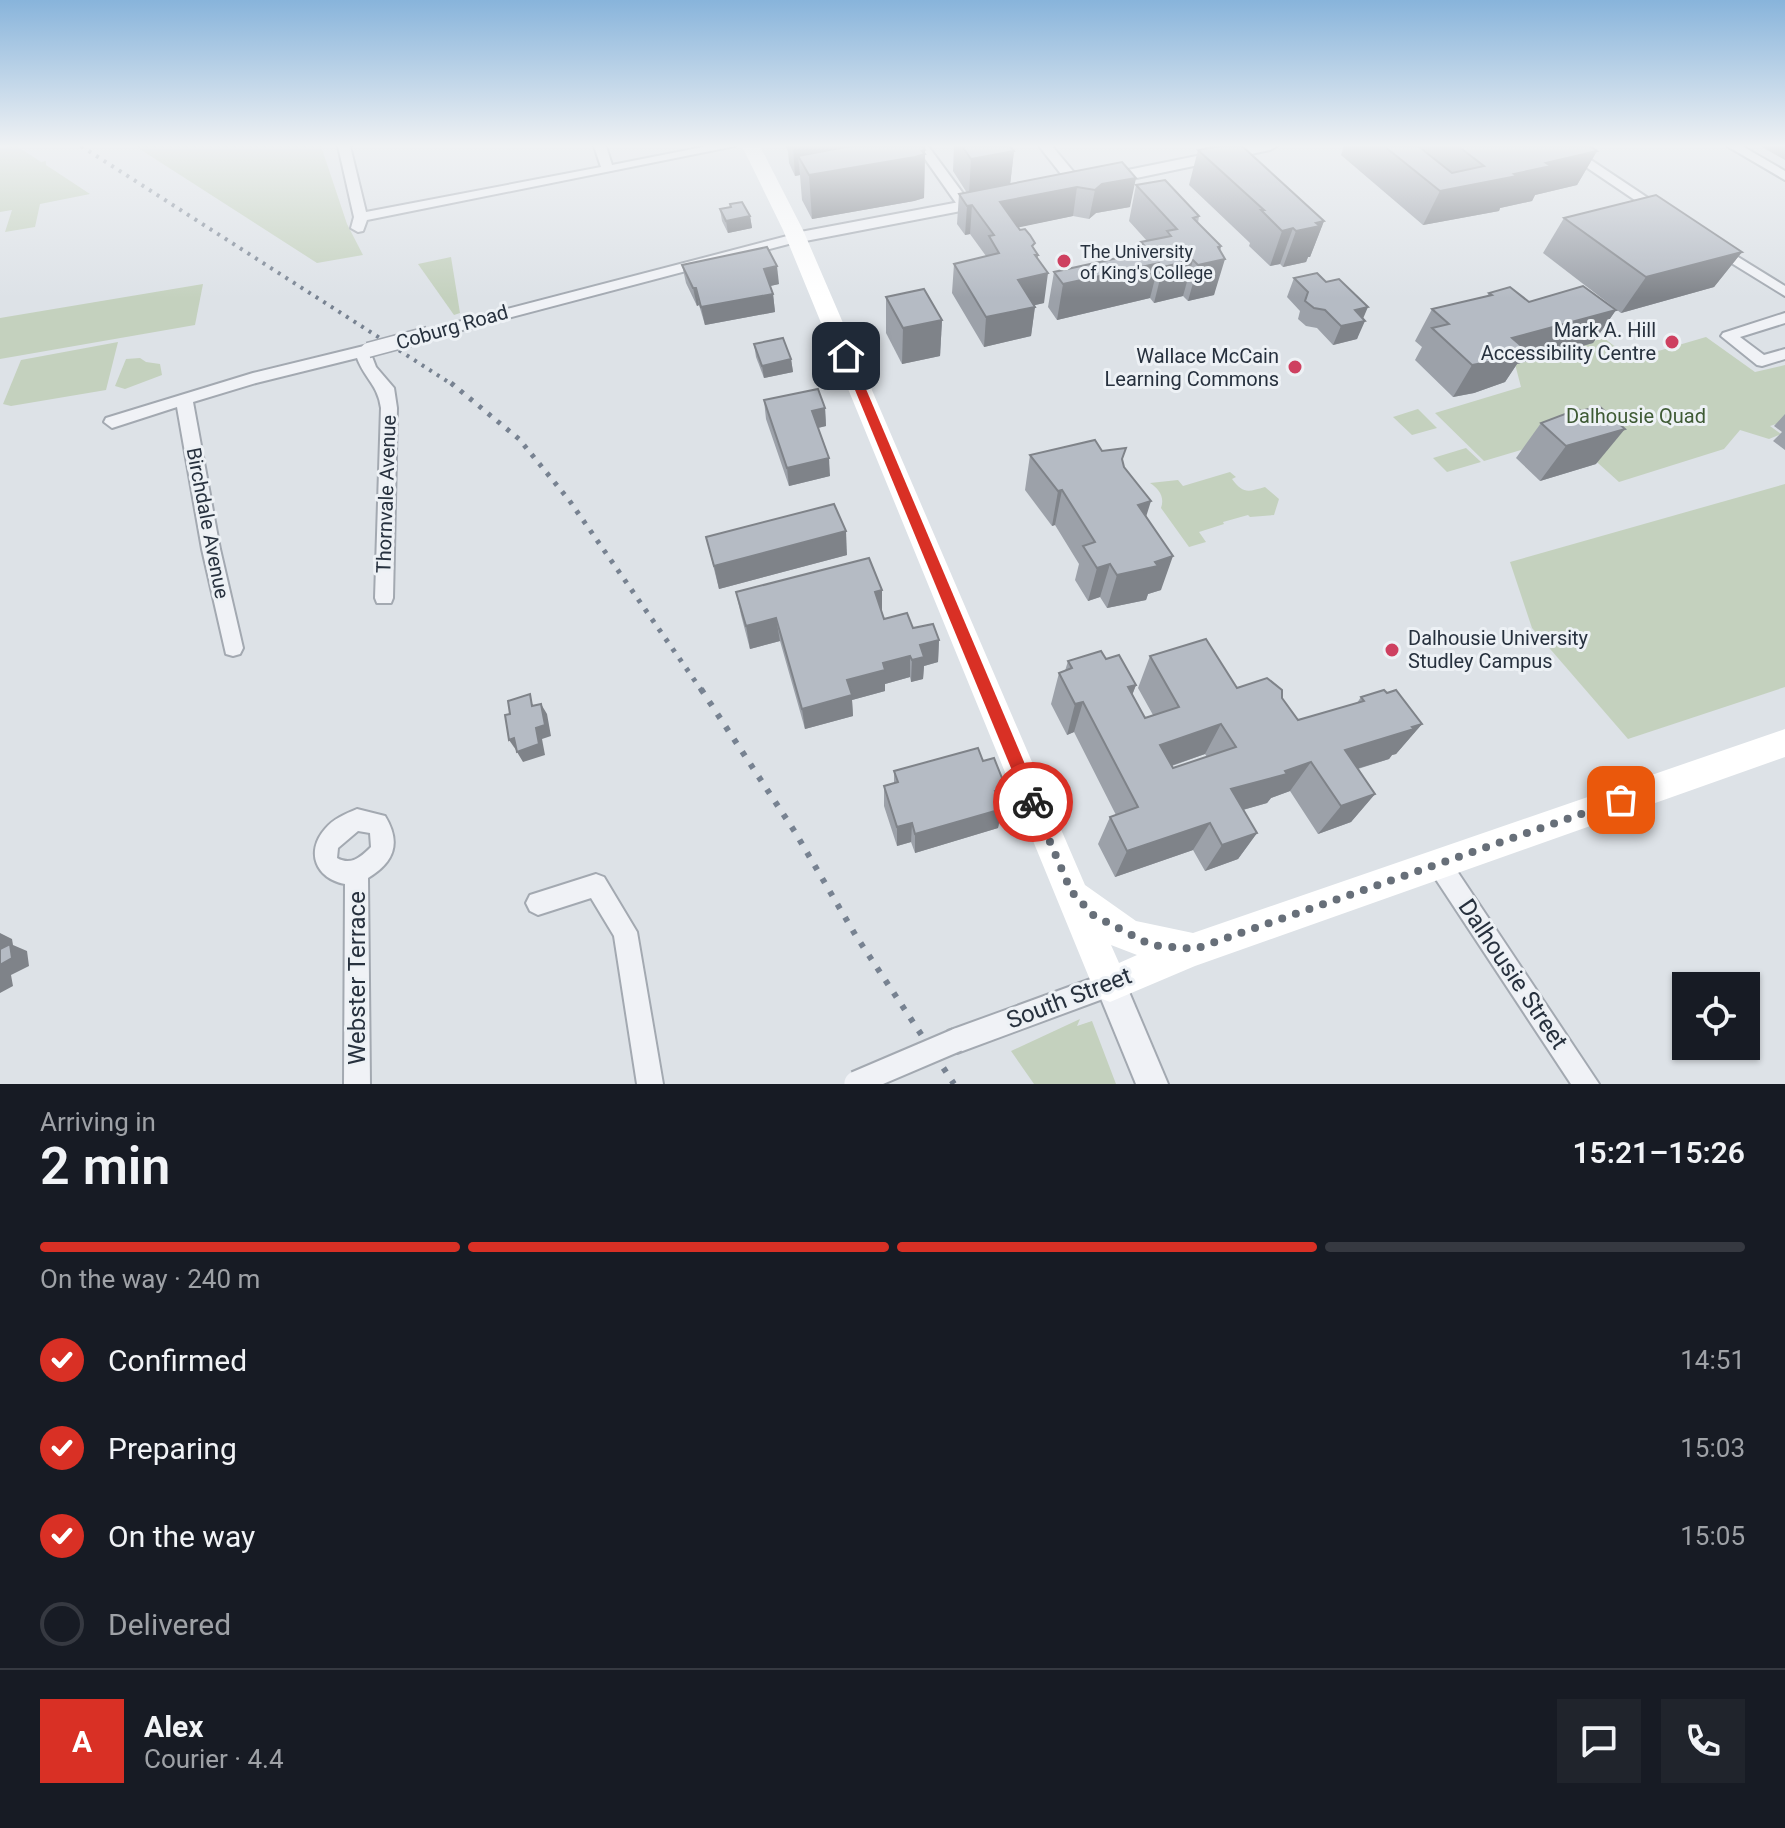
<!DOCTYPE html>
<html lang="en">
<head>
<meta charset="utf-8">
<style>
	:root { --surface:#171b24; --page:#20242c; --text:#f1f3f6; --muted:#9ea1a6; --line:#363941; --accent:#d93025 }
	body { margin:0; font-family:Roboto,sans-serif; background:var(--page); color:var(--text); height:100vh; display:flex; flex-direction:column; font-size:30px; white-space:nowrap }
	* { box-sizing:border-box; margin:0 }
	p { font-size:26px; color:var(--muted) }
	.icon { flex:none; width:44px; height:44px; fill:none; stroke:currentColor; stroke-width:2; stroke-linecap:round; stroke-linejoin:round }
	.map { position:relative; height:1084px; overflow:hidden }
	.drawer { display:flex; flex-direction:column; background:var(--surface); flex:1 }
	.drawer>* { flex:none }
	.fabs { position:absolute; left:1672px; top:972px; display:grid; gap:16px }
	.fabs a { display:grid; place-items:center; width:88px; height:88px; border-radius:0px; background:var(--surface); box-shadow:0 2px 6px #0004; font-size:40px }
	.pin { position:absolute; display:grid; place-items:center; width:68px; height:68px; color:#fff; margin:-34px; border-radius:16px; box-shadow:0 4px 12px #0006 }
	.courier { position:absolute; display:grid; place-items:center; width:80px; height:80px; margin:-40px; border:6px solid #d93025; border-radius:50%; background:#fff; color:#222; box-shadow:0 2px 10px #0007 }
	.head em { font-style:normal; font-weight:600 }
	.head div { display:flex; flex-direction:column-reverse }
	.head { display:flex; align-items:center; justify-content:space-between; height:136px; padding:0 40px }
	h1 { font-size:52px; font-weight:600; line-height:60px }
	.bar { display:grid; grid-template-columns:repeat(4,1fr); gap:12px 8px; align-content:center; height:96px; padding:0 40px }
	.bar i { height:10px; border-radius:6px; background:var(--line) }
	.bar .active { background:var(--accent) }
	.bar p { grid-column:span 4 }
	.line { display:flex; align-items:center; gap:20px; padding:0 40px; border-top:2px solid var(--line) }
	.line div { flex:1 }
	.round { display:grid; place-items:center; flex:none; width:84px; height:84px; border-radius:0px; background:var(--page) }
	ol { padding:0 40px; list-style:none }
	li { display:flex; align-items:center; gap:24px; height:88px }
	li p { margin-inline-start:auto }
	li .icon { padding:8px; border-radius:50%; background:var(--accent); color:#fff; stroke-width:4 }
	li:last-child { color:var(--muted) }
	li i { width:44px; height:44px; border:4px solid var(--line); border-radius:50% }
	.map>svg:first-child { display:block }
	.green { fill:#c4d1be }
	.lines { fill:none; stroke-linecap:round; stroke-linejoin:round }
	.minor-casing { stroke:#a3a9b1; stroke-width:4 }
	.tertiary-casing { stroke:#a3a9b1; stroke-width:4 }
	.minor { fill:#f0f2f6; fill-rule:evenodd }
	.tertiary { fill:#f0f2f6; fill-rule:evenodd }
	.secondary { fill:#fff; fill-rule:evenodd }
	.rail-far2 { stroke:#778291; stroke-width:4; stroke-dasharray:3 6; stroke-linecap:butt }
	.rail-far1 { stroke:#778291; stroke-width:5; stroke-dasharray:4 8; stroke-linecap:butt }
	.rail { stroke:#778291; stroke-width:6; stroke-dasharray:5 10; stroke-linecap:butt }
	.minor-bridge-far1-casing { stroke:#a3a9b1; stroke-width:17; stroke-linecap:butt }
	.minor-bridge-casing { stroke:#a3a9b1; stroke-width:27; stroke-linecap:butt }
	.minor-bridge-far1 { stroke:#f0f2f6; stroke-width:14 }
	.minor-bridge { stroke:#f0f2f6; stroke-width:23 }
	.wall { fill:#9ca1a9; fill-rule:evenodd }
	.shaded-wall { fill:#7f8389 }
	.building { fill:#b5bbc4; stroke:#7f8389; stroke-width:2; fill-rule:evenodd }
	.route { fill:#d93025 }
	.done { stroke:#676f79; stroke-width:8; stroke-dasharray:0 14.4 }
	.poi-dot { fill:#ce4060; stroke:#edf1f5; stroke-width:3 }
	.labels { text-anchor:middle; dominant-baseline:central; stroke-width:6; stroke-linejoin:round; paint-order:stroke }
	.far-poi-label { font-size:18px; fill:#27313e; stroke:#edf1f5; text-anchor:start }
	.street-label { font-size:20px; fill:#27313e; stroke:#edf1f5 }
	.poi-label { font-size:20px; fill:#27313e; stroke:#edf1f5; text-anchor:end }
	.park-label { font-size:20px; fill:#3e5a34; stroke:#edf1f5 }
	.near-street-label { font-size:24px; fill:#27313e; stroke:#edf1f5 }
</style>
</head>
<body>
<div class="map">
<svg width="1785" height="1084" viewBox="0 0 1785 1084">
	<rect width="100%" height="100%" fill="#dde2e7"/>
	<!-- green -->
	<g class="green">
		<path d="M17 146 41 162 46 161V165L90 194 40 204 35 227 5 232 12 210 0 212V148Z"/>
		<path d="M135 146H321L347 224 363 255 317 263Z"/>
		<path d="M451 257 460 313 454 315 418 264Z"/>
		<path d="M203 284 195 325 0 359V318Z"/>
		<path d="M1706 337 1755 372 1785 365V421L1770 426 1781 434 1769 439 1740 430 1724 449 1619 482 1568 436 1484 461 1435 413 1521 387 1515 364 1604 338 1631 359Z"/>
		<path d="M118 342 106 390 11 406 3 404 21 360Z"/>
		<path d="M140 358 146 362 160 364 162 375 125 389 115 386 126 359Z"/>
		<path d="M1418 409 1437 428 1412 435 1393 417Z"/>
		<path d="M1466 448 1481 462 1447 472 1433 458Z"/>
		<path d="M1230 472 1236 477 1232 479C1243 494 1248 492 1265 487L1279 499 1274 515 1250 517 1248 515 1223 522 1224 524 1199 532 1206 542 1189 547 1161 508C1165 497 1159 489 1150 483L1178 480 1183 486Z"/>
		<path d="M1785 484V687L1628 739 1532 628 1510 562Z"/>
		<path d="M1080 1019 1077 1026 1092 1021 1116 1084H1034L1011 1051Z"/>
	</g>
	<g class="lines">
		<defs>
			<g id="minor">
				<path d="M338 146H350L366 212 601 167 594 146H606L612 165 708 146H735L367 220 363 231 358 232 351 228 354 217Z"/>
				<path d="M916 146H928L973 207 971 210H961Z"/>
				<path d="M1039 146H1052L1082 182V188H1072Z"/>
				<path d="M1555 146H1570L1669 212 1657 215Z"/>
				<path d="M1727 146H1742L1785 171V180Z"/>
				<path d="M795 234 800 235V241L428 339 421 334 423 331Z"/>
				<path d="M1717 244 1785 286V296L1712 251V245Z"/>
				<path d="M1785 313V323L1740 337 1764 355 1785 349V359L1762 366 1757 365 1721 336 1723 333Z"/>
				<path d="M368 345 376 350 371 354 376 367 394 388 397 408 393 598 391 603H377L375 598 381 408C378 385 365 379 357 358L256 383 193 402 220 549 243 648 240 654 233 656 226 654 202 549 177 407 112 428 104 422 106 418 253 373Z"/>
				<path d="M357 809 385 816C401 842 395 862 368 878L370 1084H344L345 884C316 879 305 852 325 829 333 819 345 814 357 809ZM358 831 370 833 371 847C361 857 351 866 337 858L338 848Z"/>
				<path d="M1439 853 1447 856 1599 1084H1571L1431 872 1428 864 1431 856Z"/>
				<path d="M596 874 604 877 637 932 663 1084H637L614 936 591 898 538 915 530 911 526 903 530 895Z"/>
				<path d="M1110 972 1119 975 1122 984 1119 993 957 1053 948 1049 944 1040 948 1031Z"/>
			</g>
			<g id="tertiary">
				<path d="M1246 146H1277L1270 150 1103 185 1095 180 1103 175Z"/>
				<path d="M986 197 994 202 992 205 795 243 787 238 795 233Z"/>
				<path d="M1110 969 1121 973 1168 1084H1136L1095 984 1099 973Z"/>
			</g>
		</defs>
		<!-- minor casing -->
		<use href="#minor" class="minor-casing"/>
		<!-- tertiary casing -->
		<use href="#tertiary" class="tertiary-casing"/>
		<!-- minor -->
		<use href="#minor" class="minor"/>
		<!-- tertiary -->
		<use href="#tertiary" class="tertiary"/>
		<!-- secondary -->
		<path class="secondary" d="M742 146H760L803 230 1085 885 1136 921 1193 933 1785 729V757L1195 966 1110 1002 1097 997 783 230ZM1111 945 1137 955 1119 963Z"/>
		<!-- rail-far2 -->
		<path class="rail-far2" d="M81 146 453 385"/>
		<!-- rail-far1 -->
		<path class="rail-far1" d="M451 383 519 439 569 500 702 691"/>
		<!-- rail -->
		<path class="rail" d="M701 689 795 832 856 936 954 1084"/>
		<defs>
			<path id="minor-bridge-far1" d="M368 350 428 334"/>
			<path id="minor-bridge" d="M856 1083 957 1040"/>
		</defs>
		<!-- minor-bridge-far1 casing -->
		<use href="#minor-bridge-far1" class="minor-bridge-far1-casing"/>
		<!-- minor-bridge casing -->
		<use href="#minor-bridge" class="minor-bridge-casing"/>
		<!-- minor-bridge-far1 -->
		<use href="#minor-bridge-far1" class="minor-bridge-far1"/>
		<!-- minor-bridge -->
		<use href="#minor-bridge" class="minor-bridge"/>
	</g>
	<!-- wall -->
	<g class="wall">
		<path d="M785 146H843V148L925 150 924 198 914 201 812 219 802 200 800 175 795 176 789 163 788 151Z"/>
		<path d="M954 146H1010L1014 151 1010 184 1122 162 1130 207 1096 213 1089 219 1073 216 1018 227 1034 250 1037 258 1044 303 1035 305 1031 336 984 347 952 293 954 264 986 256 970 234 965 235 957 224 959 194 967 193 953 171Z"/>
		<path d="M1344 146H1590L1597 151 1577 185 1535 195 1532 201 1500 208 1499 211 1423 225 1341 155Z"/>
		<path d="M1760 146H1785V160Z"/>
		<path d="M1198 150 1324 221 1310 257H1308L1306 262 1283 267 1280 264 1270 266 1249 246 1250 243 1189 185Z"/>
		<path d="M1136 185 1199 216 1198 223 1221 246 1214 295 1188 301 1183 296 1154 303 1150 298 1057 320 1048 307 1054 272 1139 253 1141 242 1147 241 1129 221Z"/>
		<path d="M730 204 750 216 752 228 728 233 722 221 720 209 730 207Z"/>
		<path d="M1564 218 1742 252 1714 287 1621 313 1543 253Z"/>
		<path d="M682 265 779 284 770 286 773 294 775 312 705 325 699 305 697 306 686 283Z"/>
		<path d="M1294 278 1363 319 1357 339 1333 345 1317 328 1306 326 1298 319 1300 311 1287 297Z"/>
		<path d="M1489 293 1529 302 1616 310 1593 343 1517 364 1505 382 1474 393 1453 397 1415 360 1422 347 1415 341 1432 309 1487 296Z"/>
		<path d="M886 297 942 320 940 356 902 364 886 333Z"/>
		<path d="M754 344 791 359 793 372 764 378 756 357Z"/>
		<path d="M764 400 825 408 826 426 818 428 830 476 789 486 766 419Z"/>
		<path d="M1785 414V450L1773 441 1782 432 1774 426Z"/>
		<path d="M1541 423 1596 464 1540 481 1516 458Z"/>
		<path d="M1102 451 1122 460 1124 467 1146 517 1161 590 1148 594 1146 600 1107 608 1100 597 1088 601 1075 580 1079 564 1055 525 1052 526 1025 490 1030 455Z"/>
		<path d="M706 537 847 555 719 589Z"/>
		<path d="M736 592 882 613 884 619 913 628 939 640 938 662 924 666 923 679 911 682 910 677 885 684V691L852 700 853 716 805 729 780 641 750 649 741 615Z"/>
		<path d="M1150 656 1237 688 1282 698 1298 720 1357 703 1361 697 1387 693 1422 724 1396 754 1392 755 1389 759 1358 769 1375 794 1351 822 1318 834 1290 791 1271 798 1267 803 1243 810 1257 833 1238 859 1205 871 1193 850 1115 877 1098 844 1110 817 1116 815 1074 732 1067 735 1051 704 1059 673 1065 671 1068 661 1106 659 1136 685 1132 695 1145 718 1153 715 1138 688ZM1205 754 1207 757 1173 768 1172 766Z"/>
		<path d="M983 761 1006 788 998 828 915 853 911 842 897 846 884 806V786L894 784V771Z"/>
	</g>
	<!-- shaded-wall -->
	<g class="shaded-wall">
		<path d="M793 146H843V167L798 156 800 175 795 176Z"/>
		<path d="M925 150 924 198 914 201 812 219 809 175Z"/>
		<path d="M1014 151 1010 186 969 194 971 159Z"/>
		<path d="M1597 151 1577 185 1535 195 1532 201 1500 208 1499 211 1423 225 1440 191 1514 174 1546 163Z"/>
		<path d="M1136 178 1130 207 1096 213 1089 219 1095 190 1102 184Z"/>
		<path d="M1077 187 1073 216 997 232 1000 202Z"/>
		<path d="M972 205 970 234 965 235 967 206Z"/>
		<path d="M750 216 752 228 728 233 726 221Z"/>
		<path d="M1324 221 1310 257H1308L1306 262 1283 267 1296 231 1316 223Z"/>
		<path d="M1293 228 1280 264 1270 266 1282 231Z"/>
		<path d="M1221 246 1216 261 1225 259 1214 295 1188 301 1198 265 1218 247Z"/>
		<path d="M1742 252 1714 287 1621 313 1646 277Z"/>
		<path d="M1035 255H1038L1035 276 1048 273 1044 303 1014 310 1018 280Z"/>
		<path d="M1193 260 1183 296 1154 303 1163 267Z"/>
		<path d="M1159 263 1150 298 1057 320 1063 284Z"/>
		<path d="M777 266 779 284 766 287 764 269Z"/>
		<path d="M693 288H696L699 305 697 306Z"/>
		<path d="M773 294 775 312 705 325 701 307Z"/>
		<path d="M1035 307 1031 336 984 347 986 317Z"/>
		<path d="M1368 307 1362 321H1365L1357 339 1333 345 1341 326 1355 310Z"/>
		<path d="M1616 310 1593 343 1517 364 1505 382 1474 393 1453 397 1472 365 1512 338Z"/>
		<path d="M942 320 940 356 902 364 903 328Z"/>
		<path d="M791 359 793 372 764 378 762 366Z"/>
		<path d="M825 408 826 426 813 429 812 411Z"/>
		<path d="M1625 429 1596 464 1540 481 1566 446Z"/>
		<path d="M829 458 830 476 789 486 787 468Z"/>
		<path d="M1062 490 1055 525 1052 526 1058 491Z"/>
		<path d="M1151 501 1140 536 1138 505Z"/>
		<path d="M846 531 847 555 719 589 714 566Z"/>
		<path d="M1173 556 1161 590 1148 594 1146 600 1107 608 1117 575Z"/>
		<path d="M1110 564 1100 597 1088 601 1097 568Z"/>
		<path d="M882 590V613L875 592Z"/>
		<path d="M776 618 780 641 750 649 746 626Z"/>
		<path d="M939 640 938 662 924 666 923 679 911 682 912 660 920 645Z"/>
		<path d="M910 656V677L885 684V691L852 700 853 716 805 729 802 709 847 680 883 663Z"/>
		<path d="M1136 685 1124 716 1128 687Z"/>
		<path d="M1083 702 1074 732 1067 735 1075 704Z"/>
		<path d="M541 704 547 714 551 736 542 739 545 755 523 762 517 752 536 728Z"/>
		<path d="M1221 724 1205 754 1147 774 1160 745Z"/>
		<path d="M1422 724 1396 754 1392 755 1389 759 1323 779 1345 750Z"/>
		<path d="M514 738 521 748 516 750 509 740Z"/>
		<path d="M1311 762 1290 791 1271 798 1267 803 1214 818 1231 789Z"/>
		<path d="M1006 788 1002 807 992 810 995 791Z"/>
		<path d="M1375 794 1351 822 1318 834 1341 806Z"/>
		<path d="M1002 809 998 828 915 853V834Z"/>
		<path d="M912 823 911 842 897 846V827Z"/>
		<path d="M1210 823 1193 850 1115 877 1127 851Z"/>
		<path d="M1257 833 1238 859 1205 871 1222 845Z"/>
		<path d="M0 933 12 939 13 945 27 951 29 966 11 975 13 986 0 993Z"/>
	</g>
	<!-- building -->
	<g class="building">
		<path d="M851 146H923L925 150 922 151 925 154 915 157 809 175 798 156Z"/>
		<path d="M962 146H1010L1014 151 971 159Z"/>
		<path d="M1219 146H1242L1324 221 1316 223 1320 226 1296 231 1293 228 1282 231 1261 210H1264L1198 150Z"/>
		<path d="M1384 146H1418L1452 173 1484 166 1458 146H1590L1597 151 1546 163 1551 166 1514 174 1517 176 1440 191Z"/>
		<path d="M1122 162 1136 178 1102 184 1095 190 1077 187 1000 202 1020 230 1025 229 1030 235 1035 243 1032 246 1038 255H1035L1048 273 1018 280 1035 307 986 317 954 264 999 253 989 236 994 235 972 205 967 206 959 194Z"/>
		<path d="M1165 180 1199 216 1193 218 1221 246 1218 247 1225 259 1198 265 1193 260 1163 267 1159 263 1063 284 1054 272 1149 251 1141 242 1171 236 1167 231 1177 229 1136 185Z"/>
		<path d="M1656 195 1742 252 1646 277 1564 218Z"/>
		<path d="M742 202 750 216 726 221 720 209 731 207 730 204Z"/>
		<path d="M767 247 777 266 764 269 773 294 701 307 696 288H693L682 265Z"/>
		<path d="M1317 273 1326 282 1339 279 1368 307 1355 310 1365 321 1341 326 1325 310 1314 308 1305 301 1308 292 1294 278Z"/>
		<path d="M1583 286 1616 310 1512 338 1526 350 1494 361 1472 365 1432 328 1449 324 1432 309 1492 295 1489 293 1510 287 1529 302Z"/>
		<path d="M924 289 942 320 903 328 886 297Z"/>
		<path d="M783 338 791 359 762 366 754 344Z"/>
		<path d="M818 389 825 408 812 411 829 458 787 468 764 400Z"/>
		<path d="M1599 406 1625 429 1566 446 1541 423 1578 409 1581 411Z"/>
		<path d="M1095 440 1102 451 1126 448 1122 459 1124 467 1151 501 1138 505 1173 556 1155 562 1158 566 1117 575 1110 564 1097 568 1083 546 1095 542 1062 490 1058 491 1030 455Z"/>
		<path d="M834 504 846 531 714 566 706 537Z"/>
		<path d="M869 558 882 590 875 592 884 619 907 613 913 628 933 624 939 640 920 645 924 657 912 660 910 656 883 663 885 670 847 680 852 695 802 709 776 618 746 626 736 592Z"/>
		<path d="M1206 639 1237 688 1267 678 1282 690V698L1298 720 1364 701 1361 697 1384 690 1387 693 1396 690 1422 724 1412 727 1414 729 1345 750 1375 794 1341 806 1311 762 1285 771 1287 774 1231 789 1257 833 1222 845 1210 823 1127 851 1110 817 1138 807 1083 702 1075 704 1059 673 1072 668 1068 661 1101 651 1106 659 1119 655 1136 685 1128 687 1145 718 1179 707 1150 656ZM1221 724 1236 747 1173 768 1160 745Z"/>
		<path d="M530 694 532 706 541 704 545 725 536 728 539 744 517 752 514 738 509 740 505 715 510 714 508 701Z"/>
		<path d="M978 748 983 761 994 758 1006 788 995 791 1002 809 915 834 912 823 897 827 884 786 898 782 894 771Z"/>
		<path d="M10 944 12 958 0 965V949Z"/>
	</g>
	<!-- sky -->
	<linearGradient id="sky" x2="0" y2="1"><stop stop-color="#88b4db"/><stop offset="0.49" stop-color="#f0f2f4"/><stop offset="1" stop-color="#f0f2f4" stop-opacity="0"/></linearGradient>
	<rect width="1785" height="298" fill="url(#sky)"/>
	<!-- route -->
	<path class="route" d="M846 352 852 356 1041 802 1039 807 1033 809 1025 802 841 356Z"/>
	<g class="lines">
		<!-- done -->
		<path class="done" d="M1033 802 1071 891 1093 915 1151 945 1195 949 1621 800"/>
	</g>
	<!-- markers -->
	<g class="poi-dot">
		<circle cx="1064" cy="261" r="8"/>
		<circle cx="1672" cy="342" r="8"/>
		<circle cx="1295" cy="367" r="8"/>
		<circle cx="1392" cy="650" r="8"/>
	</g>
	<g class="labels">
		<!-- far-poi labels -->
		<g class="far-poi-label">
			<text x="1080" y="251">The University<tspan x="1080" dy="21">of King's College</tspan></text>
		</g>
		<!-- street labels -->
		<g class="street-label">
			<text transform="translate(452 327) rotate(-16)">Coburg Road</text>
			<text transform="translate(386 494) rotate(-88)">Thornvale Avenue</text>
			<text transform="translate(208 523) rotate(79)">Birchdale Avenue</text>
		</g>
		<!-- poi labels -->
		<g class="poi-label">
			<text x="1656" y="330">Mark A. Hill<tspan x="1656" dy="23">Accessibility Centre</tspan></text>
			<text x="1279" y="356">Wallace McCain<tspan x="1279" dy="23">Learning Commons</tspan></text>
			<text x="1408" y="638" text-anchor="start">Dalhousie University<tspan x="1408" dy="23">Studley Campus</tspan></text>
		</g>
		<!-- park labels -->
		<g class="park-label">
			<text x="1636" y="416">Dalhousie Quad</text>
		</g>
		<!-- near-street labels -->
		<g class="near-street-label">
			<text transform="translate(1513 974) rotate(56)">Dalhousie Street</text>
			<text transform="translate(357 978) rotate(-90)">Webster Terrace</text>
			<text transform="translate(1069 998) rotate(-21)">South Street</text>
		</g>
	</g>
</svg>
<div class="fabs">
<a><svg class="icon" aria-label="locate" viewBox="0 0 24 24"><circle cx="12" cy="12" r="6"/><path d="M12 2v4M12 18v4M2 12h4M18 12h4"/></svg></a>
</div>
<div class="pin" style="left:1621px;top:800px;background:#ea580c"><svg class="icon" aria-label="bag" viewBox="0 0 24 24"><path d="M5 8h14l-1 12H6zM9 8a3 3 0 0 1 6 0"/></svg></div>
<div class="pin" style="left:846px;top:356px;background:#1f2937"><svg class="icon" aria-label="home" viewBox="0 0 24 24"><path d="M3 11l9-7 9 7M6 9v11h12V9"/></svg></div>
<div class="courier" style="left:1033px;top:802px"><svg class="icon" aria-label="bike" viewBox="0 0 24 24"><circle cx="6" cy="16" r="4"/><circle cx="18" cy="16" r="4"/><path d="M6 16l4-8h5l3 8M10 8l3 8H6M13 5h3"/></svg></div>
</div>
<section class="drawer">
<div class="head"><div><h1>2 min</h1><p>Arriving in</p></div><em>15:21–15:26</em></div>
<div class="bar"><i class="active"></i><i class="active"></i><i class="active"></i><i></i><p>On the way · 240 m</p></div>
<ol>
<li><svg class="icon" aria-label="check" viewBox="0 0 24 24"><path d="M5 12l5 5 9-10"/></svg>Confirmed<p>14:51</p></li>
<li><svg class="icon" aria-label="check" viewBox="0 0 24 24"><path d="M5 12l5 5 9-10"/></svg>Preparing<p>15:03</p></li>
<li><svg class="icon" aria-label="check" viewBox="0 0 24 24"><path d="M5 12l5 5 9-10"/></svg>On the way<p>15:05</p></li>
<li><i></i>Delivered</li>
</ol>
<div class="line" style="height:144px"><b class="round" style="background:var(--accent);color:#fff">A</b><div><b>Alex</b><p>Courier · 4.4</p></div><a class="round"><svg class="icon" aria-label="chat" viewBox="0 0 24 24"><path d="M4 5h16v11H9l-5 4z"/></svg></a><a class="round"><svg class="icon" aria-label="phone" viewBox="0 0 24 24"><path d="M5 4h4l2 5-3 2q2 4 5 5l2-3 5 2v4C11 20 4 13 5 4z"/></svg></a></div>
</section>
</body>
</html>
